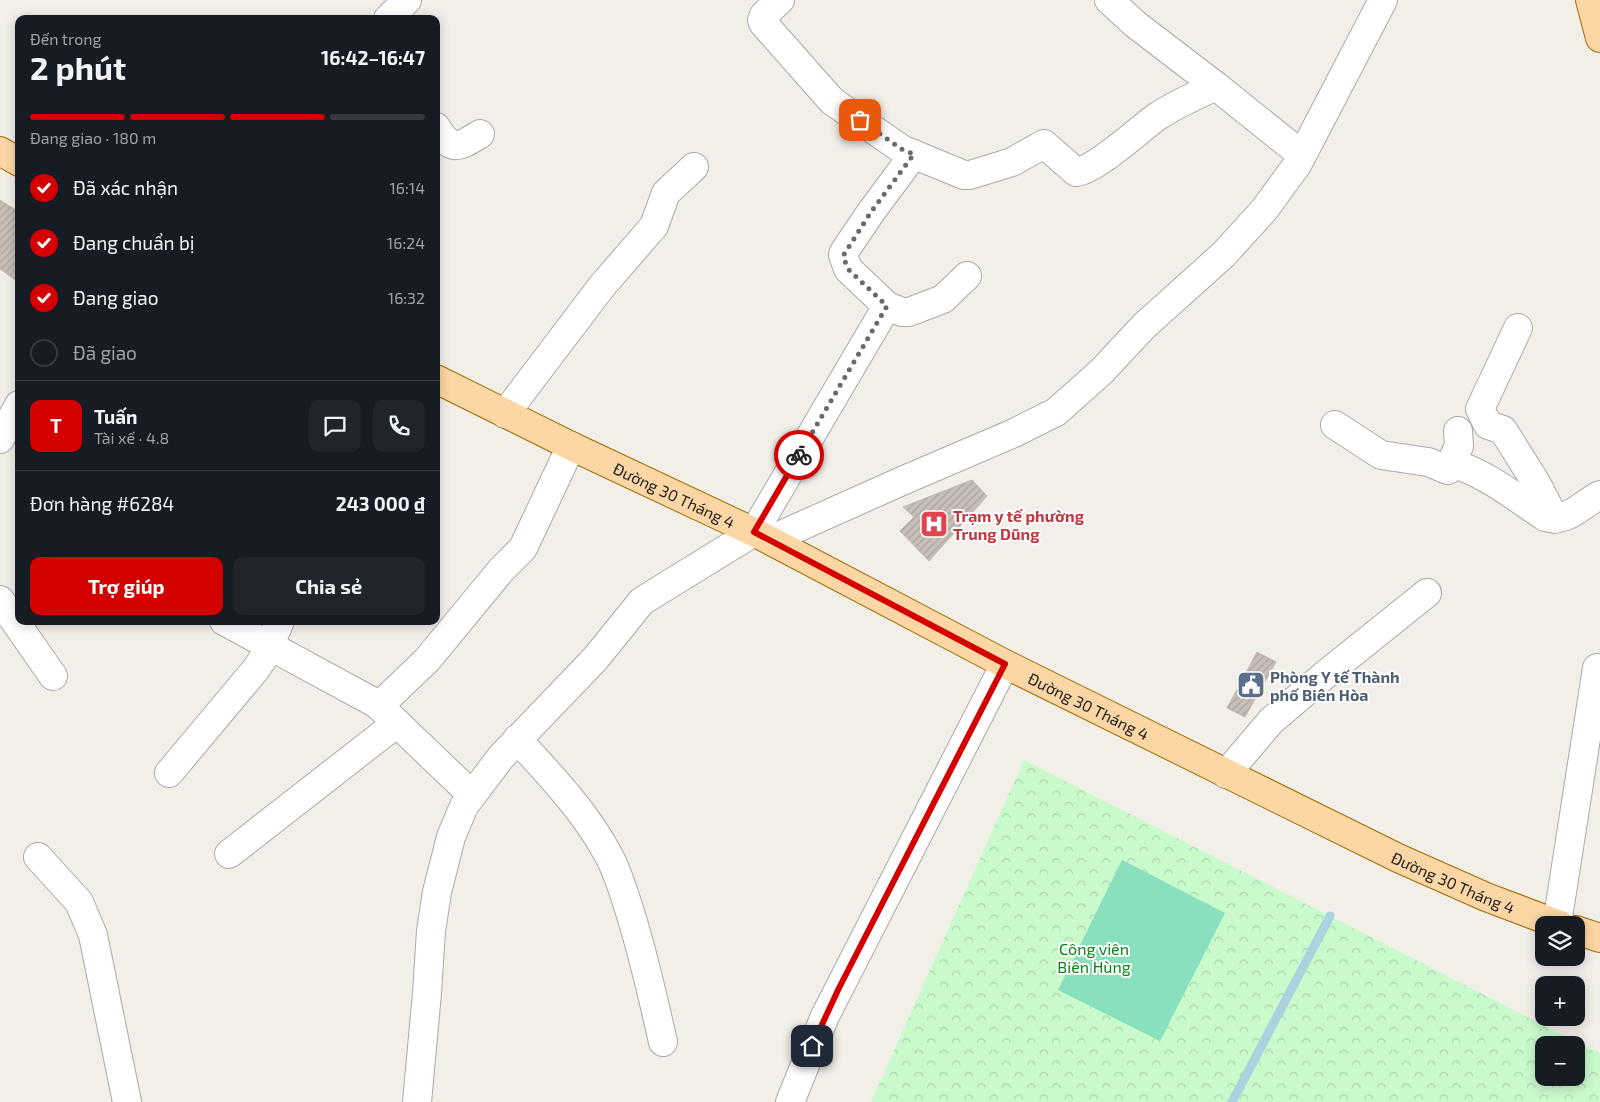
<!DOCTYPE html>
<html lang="vi">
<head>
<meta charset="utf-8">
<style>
	:root { --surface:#171b24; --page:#20242c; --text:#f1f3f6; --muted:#9ea1a6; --line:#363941; --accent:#d40000 }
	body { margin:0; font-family:"Exo 2",sans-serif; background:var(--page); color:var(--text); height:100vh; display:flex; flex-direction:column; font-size:19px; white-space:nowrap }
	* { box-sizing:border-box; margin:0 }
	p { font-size:16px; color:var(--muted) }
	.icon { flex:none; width:28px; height:28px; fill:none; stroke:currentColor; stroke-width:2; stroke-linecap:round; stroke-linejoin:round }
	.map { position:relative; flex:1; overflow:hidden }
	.sheet { position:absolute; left:15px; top:15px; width:425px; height:610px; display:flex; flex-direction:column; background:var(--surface); border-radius:10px; box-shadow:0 2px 12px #0003 }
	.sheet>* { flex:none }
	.tools { position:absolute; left:1535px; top:916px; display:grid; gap:10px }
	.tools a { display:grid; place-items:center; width:50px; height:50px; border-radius:10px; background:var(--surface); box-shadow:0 2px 12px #0003; font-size:25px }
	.pin { position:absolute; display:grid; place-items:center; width:42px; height:42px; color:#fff; margin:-21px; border-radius:10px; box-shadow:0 2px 8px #0006 }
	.courier { position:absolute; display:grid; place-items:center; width:50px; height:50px; margin:-25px; border:4px solid #d40000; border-radius:50%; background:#fff; color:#222; box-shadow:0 1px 6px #0007 }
	.summary em { font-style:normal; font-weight:700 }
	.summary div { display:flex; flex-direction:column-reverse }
	.summary { display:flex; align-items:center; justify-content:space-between; height:85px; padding:0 15px }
	h1 { font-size:32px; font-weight:700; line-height:38px }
	.bar { display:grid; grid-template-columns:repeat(4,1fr); gap:8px 5px; align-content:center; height:60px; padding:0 15px }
	.bar i { height:6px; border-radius:4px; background:var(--line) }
	.bar .on { background:var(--accent) }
	.bar p { grid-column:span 4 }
	.line { display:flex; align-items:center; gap:12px; padding:0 15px; border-top:1px solid var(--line) }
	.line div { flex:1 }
	.round { display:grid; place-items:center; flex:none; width:52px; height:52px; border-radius:10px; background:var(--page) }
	ol { padding:0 15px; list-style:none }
	li { display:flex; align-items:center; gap:15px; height:55px }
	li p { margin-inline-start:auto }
	li .icon { padding:5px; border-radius:50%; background:var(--accent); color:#fff; stroke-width:4 }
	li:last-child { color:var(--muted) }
	li i { width:28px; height:28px; border:2px solid var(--line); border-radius:50% }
	.action { display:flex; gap:10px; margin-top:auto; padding:10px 15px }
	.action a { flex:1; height:58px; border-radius:10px; background:var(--accent); color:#fff; font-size:20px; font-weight:700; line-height:58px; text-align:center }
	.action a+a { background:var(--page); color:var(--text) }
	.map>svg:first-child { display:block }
	.park { fill:url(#park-crowns); fill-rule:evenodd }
	.pitch { fill:#88e0be }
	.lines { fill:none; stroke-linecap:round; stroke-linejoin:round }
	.stream { stroke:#aad3df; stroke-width:9 }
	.building { fill:url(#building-hatch); stroke:#c4b6ab }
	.minor-casing { stroke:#a9a9a9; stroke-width:30 }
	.major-casing { stroke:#a06b00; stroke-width:30 }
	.minor { stroke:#fff; stroke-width:28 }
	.major { stroke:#fcd6a4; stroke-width:28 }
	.done { stroke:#6b6a68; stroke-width:5; stroke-dasharray:0 9 }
	.route { stroke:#d40000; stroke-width:6 }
	.labels { text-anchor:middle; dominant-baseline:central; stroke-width:4; stroke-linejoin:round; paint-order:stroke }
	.street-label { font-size:16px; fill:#222; stroke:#fff }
	.health-label { font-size:16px; font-weight:bold; fill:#be3a42; stroke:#fff; text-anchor:start }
	.service-label { font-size:16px; font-weight:bold; fill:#4e5e75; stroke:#fff; text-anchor:start }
	.park-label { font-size:16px; fill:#0c8416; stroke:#fff }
</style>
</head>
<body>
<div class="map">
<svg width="1600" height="1102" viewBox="0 0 1600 1102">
	<defs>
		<pattern id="park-crowns" width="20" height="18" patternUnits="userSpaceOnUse" patternTransform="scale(1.25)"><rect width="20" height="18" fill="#c8facc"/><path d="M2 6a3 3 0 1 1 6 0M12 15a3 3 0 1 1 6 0" fill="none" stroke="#acd6af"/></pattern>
		<pattern id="building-hatch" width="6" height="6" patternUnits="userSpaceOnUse" patternTransform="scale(1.25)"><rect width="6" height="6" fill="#c7bfb8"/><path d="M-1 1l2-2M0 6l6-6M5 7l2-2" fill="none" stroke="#aba49e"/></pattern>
	</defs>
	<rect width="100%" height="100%" fill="#f2efe9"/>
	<!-- park -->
	<path class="park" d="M1024 760 1600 1054V1102H871ZM1544 1045H1576V1078H1544Z"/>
	<!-- pitch -->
	<path class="pitch" d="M1122 860 1225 913 1160 1041 1058 990Z"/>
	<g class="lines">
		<!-- stream -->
		<path class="stream" d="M1232 1102 1330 916"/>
	</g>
	<!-- building -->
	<g class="building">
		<path d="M0 200 19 212V228L0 251Z"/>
		<path d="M19 228V265L10 276 0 269V251Z"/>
		<path d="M19 265V283L10 276Z"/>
		<path d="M972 480 987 496 929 561 900 531 914 517 903 507Z"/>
		<path d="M1257 652 1276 662 1245 717 1227 708Z"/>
	</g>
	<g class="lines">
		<defs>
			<g id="minor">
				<path d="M780 0 764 15 762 20 763 23 832 101 903 150 964 175H970L1012 162 1044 144 1076 172C1096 170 1139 129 1158 116 1176 104 1197 95 1216 86"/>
				<path d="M1109 0 1135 24 1216 86 1302 155"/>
				<path d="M388 19 407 0"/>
				<path d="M436 127C452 152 457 148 480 134"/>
				<path d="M914 154 871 212 844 252 843 255 848 269 887 306 902 312H909L943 299 967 276"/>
				<path d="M1518 328 1480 409 1488 425 1503 430 1535 481 1555 519"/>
				<path d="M505 414 602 286 654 226 666 193 694 167"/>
				<path d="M1335 425 1381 455 1428 462 1448 470 1451 463C1486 473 1515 497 1545 517 1569 523 1580 505 1600 495"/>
				<path d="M0 439 19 405"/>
				<path d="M1451 463 1459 446 1458 431"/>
				<path d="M770 540 902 481 1014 433 1056 412 1101 372 1144 326 1224 254 1264 210 1297 165 1383 0"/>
				<path d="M0 600 53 676"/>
				<path d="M224 621 377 704 472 795"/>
				<path d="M379 706 427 660 502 569 523 548 571 446"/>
				<path d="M517 739C550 775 585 811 609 856 618 873 623 890 629 909 643 953 653 997 663 1042"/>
				<path d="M169 773 256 669 266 654 280 621"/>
				<path d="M1226 774 1271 721 1326 674 1427 593"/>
				<path d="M229 854 397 723"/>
				<path d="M38 857 79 902 93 935 127 1102"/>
				<path d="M1557 924 1597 668"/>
				<path d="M417 1102 427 993 431 931 437 892 451 837 464 806 501 757 595 659 642 601 754 532 887 306"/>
				<path d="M790 1102 825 1016 1005 664"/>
			</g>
			<g id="major">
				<path d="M1590 0 1600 38"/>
				<path d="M0 151 19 162"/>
				<path id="s1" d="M436 379 571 446 754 532 1005 664 1398 858 1486 897 1560 925"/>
				<path d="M1576 930 1600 938"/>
			</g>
		</defs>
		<!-- minor casing -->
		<use href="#minor" class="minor-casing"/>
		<!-- major casing -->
		<use href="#major" class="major-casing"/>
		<!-- minor -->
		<use href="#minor" class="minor"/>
		<!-- major -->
		<use href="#major" class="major"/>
	</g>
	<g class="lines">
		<!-- done -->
		<path class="done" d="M799 455 887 306 848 269 843 256 871 212 914 154 903 150 860 120"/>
		<!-- route -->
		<path class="route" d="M799 455 754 532 1005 664 839 988 812 1046"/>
	</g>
	<!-- icons -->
	<defs>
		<symbol id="hospital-square" viewBox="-11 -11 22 22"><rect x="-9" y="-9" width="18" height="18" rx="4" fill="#e0444e" stroke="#fff"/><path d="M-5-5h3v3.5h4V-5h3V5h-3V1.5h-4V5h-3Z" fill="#fff"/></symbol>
		<symbol id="civic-square" viewBox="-11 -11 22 22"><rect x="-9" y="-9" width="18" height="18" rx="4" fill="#5c6f8a" stroke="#fff"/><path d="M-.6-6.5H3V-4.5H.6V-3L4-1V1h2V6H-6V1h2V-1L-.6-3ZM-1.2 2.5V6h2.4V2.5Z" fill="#fff"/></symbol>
	</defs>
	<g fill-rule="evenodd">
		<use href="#hospital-square" x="918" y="508" width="32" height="32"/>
		<use href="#civic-square" x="1235" y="669" width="32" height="32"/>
	</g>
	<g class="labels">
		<!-- street labels -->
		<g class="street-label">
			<text stroke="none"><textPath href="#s1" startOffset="265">Đường 30 Tháng 4</textPath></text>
			<text stroke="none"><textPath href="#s1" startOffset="730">Đường 30 Tháng 4</textPath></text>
			<text stroke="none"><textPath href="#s1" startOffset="1135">Đường 30 Tháng 4</textPath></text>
		</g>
		<!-- health labels -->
		<g class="health-label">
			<text x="953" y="515">Trạm y tế phường<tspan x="953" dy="18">Trung Dũng</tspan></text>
		</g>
		<!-- service labels -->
		<g class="service-label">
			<text x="1270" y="676">Phòng Y tế Thành<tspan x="1270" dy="18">phố Biên Hòa</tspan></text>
		</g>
		<!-- park labels -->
		<g class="park-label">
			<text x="1094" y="948">Công viên<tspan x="1094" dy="18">Biên Hùng</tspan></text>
		</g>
	</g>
</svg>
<div class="tools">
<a><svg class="icon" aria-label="layers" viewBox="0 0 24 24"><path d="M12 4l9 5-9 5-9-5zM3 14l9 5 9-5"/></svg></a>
<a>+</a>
<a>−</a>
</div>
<div class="pin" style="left:860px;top:120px;background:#ea580c"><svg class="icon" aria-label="bag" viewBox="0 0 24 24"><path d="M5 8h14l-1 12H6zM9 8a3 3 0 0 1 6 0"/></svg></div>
<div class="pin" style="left:812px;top:1046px;background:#1f2937"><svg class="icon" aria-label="home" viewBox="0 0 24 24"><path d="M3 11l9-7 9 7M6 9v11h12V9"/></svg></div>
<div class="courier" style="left:799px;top:455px"><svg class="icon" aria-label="bike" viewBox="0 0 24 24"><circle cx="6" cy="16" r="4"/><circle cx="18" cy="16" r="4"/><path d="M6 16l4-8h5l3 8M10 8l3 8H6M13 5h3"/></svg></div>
<section class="sheet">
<div class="summary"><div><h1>2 phút</h1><p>Đến trong</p></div><em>16:42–16:47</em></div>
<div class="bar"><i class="on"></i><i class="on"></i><i class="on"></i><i></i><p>Đang giao · 180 m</p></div>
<ol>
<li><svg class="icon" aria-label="check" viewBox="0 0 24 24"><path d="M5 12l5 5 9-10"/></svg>Đã xác nhận<p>16:14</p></li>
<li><svg class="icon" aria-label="check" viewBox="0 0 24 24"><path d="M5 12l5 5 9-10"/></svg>Đang chuẩn bị<p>16:24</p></li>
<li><svg class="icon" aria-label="check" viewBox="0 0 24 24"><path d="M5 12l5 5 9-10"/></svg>Đang giao<p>16:32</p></li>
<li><i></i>Đã giao</li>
</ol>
<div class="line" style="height:90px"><b class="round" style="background:var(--accent);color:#fff">T</b><div><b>Tuấn</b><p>Tài xế · 4.8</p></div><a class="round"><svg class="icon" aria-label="chat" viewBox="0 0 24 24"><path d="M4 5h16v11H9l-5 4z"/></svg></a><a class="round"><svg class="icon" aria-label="phone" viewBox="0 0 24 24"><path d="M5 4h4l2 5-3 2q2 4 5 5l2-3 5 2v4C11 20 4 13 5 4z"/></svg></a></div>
<div class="line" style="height:65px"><div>Đơn hàng #6284</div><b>243 000 ₫</b></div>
<div class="action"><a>Trợ giúp</a><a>Chia sẻ</a></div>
</section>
</div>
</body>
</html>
